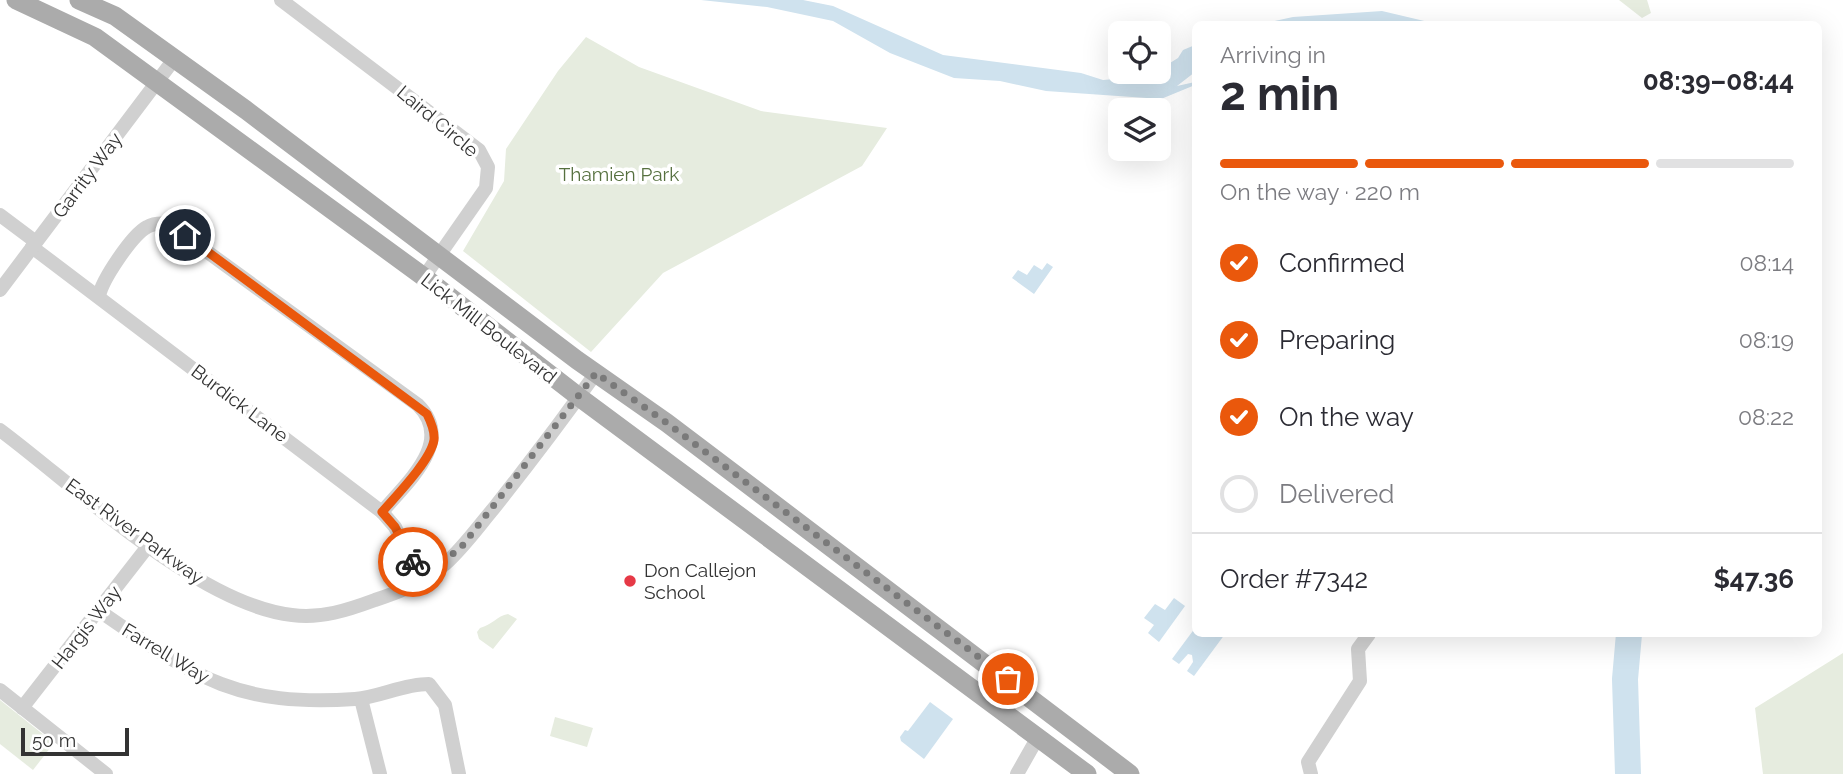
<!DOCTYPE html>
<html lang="en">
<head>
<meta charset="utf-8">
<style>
	:root { --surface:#fff; --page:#f2f2f3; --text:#2b2b33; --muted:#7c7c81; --line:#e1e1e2; --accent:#ea580c }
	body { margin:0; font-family:Raleway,sans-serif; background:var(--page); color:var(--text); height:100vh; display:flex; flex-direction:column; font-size:26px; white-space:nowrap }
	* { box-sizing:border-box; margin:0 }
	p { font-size:23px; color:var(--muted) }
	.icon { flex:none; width:38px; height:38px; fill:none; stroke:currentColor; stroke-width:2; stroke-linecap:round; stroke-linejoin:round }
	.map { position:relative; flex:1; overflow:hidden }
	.details { position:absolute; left:1192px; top:21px; width:630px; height:616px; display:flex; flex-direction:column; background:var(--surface); border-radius:10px; box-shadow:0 7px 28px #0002 }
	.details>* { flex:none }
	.controls { position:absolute; left:1108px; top:21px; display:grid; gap:14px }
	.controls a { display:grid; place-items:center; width:63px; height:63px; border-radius:10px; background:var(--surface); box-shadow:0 7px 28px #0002; font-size:35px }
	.scale { position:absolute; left:21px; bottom:18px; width:108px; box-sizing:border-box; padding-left:7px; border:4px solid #333; border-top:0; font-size:19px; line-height:24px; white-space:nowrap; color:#333; -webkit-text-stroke:5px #fff; paint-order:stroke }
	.pin { position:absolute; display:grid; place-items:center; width:60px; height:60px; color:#fff; margin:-30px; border:4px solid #fff; border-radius:50%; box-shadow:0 2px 7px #0007 }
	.courier { position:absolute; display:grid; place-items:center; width:70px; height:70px; margin:-35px; border:5px solid #ea580c; border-radius:50%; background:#fff; color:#222; box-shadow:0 2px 9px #0007 }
	.overview em { font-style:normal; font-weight:700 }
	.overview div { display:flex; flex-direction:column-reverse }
	.overview { display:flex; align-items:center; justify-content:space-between; height:119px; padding:0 28px }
	h1 { font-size:46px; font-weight:700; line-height:52px }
	.bar { display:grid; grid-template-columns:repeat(4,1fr); gap:10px 7px; align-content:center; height:84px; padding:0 28px }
	.bar i { height:9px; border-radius:5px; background:var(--line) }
	.bar .on { background:var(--accent) }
	.bar p { grid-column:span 4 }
	.line { display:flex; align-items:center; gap:18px; padding:0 28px; border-top:2px solid var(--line) }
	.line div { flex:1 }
	ol { padding:0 28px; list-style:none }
	li { display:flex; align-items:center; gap:21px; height:77px }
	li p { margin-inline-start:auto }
	li .icon { padding:7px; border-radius:50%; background:var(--accent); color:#fff; stroke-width:4 }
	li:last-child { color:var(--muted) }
	li i { width:38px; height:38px; border:4px solid var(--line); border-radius:50% }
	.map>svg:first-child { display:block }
	.green { fill:#e6ecdf }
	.water { fill:#cfe2ee }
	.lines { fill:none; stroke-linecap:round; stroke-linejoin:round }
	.river { stroke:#cfe2ee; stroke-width:26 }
	.minor { stroke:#d0d0d0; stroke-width:14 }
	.major { stroke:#ababab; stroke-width:19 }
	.done { stroke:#7a7a7a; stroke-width:7; stroke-dasharray:0 12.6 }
	.route { stroke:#ea580c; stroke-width:9 }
	.poi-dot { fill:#e63946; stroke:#fff; stroke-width:2.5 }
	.labels { text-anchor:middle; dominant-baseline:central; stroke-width:7; stroke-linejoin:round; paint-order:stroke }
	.street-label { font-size:19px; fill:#333; stroke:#fff }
	.park-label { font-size:19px; fill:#56703f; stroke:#fff }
	.poi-label { font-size:19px; fill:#333; stroke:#fff; text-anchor:start }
</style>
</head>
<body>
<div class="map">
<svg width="1843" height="774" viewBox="0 0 1843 774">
	<rect width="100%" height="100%" fill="#fff"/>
	<!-- green -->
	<g class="green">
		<path d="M1619 0H1647L1651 13 1642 18Z"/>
		<path d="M586 37 639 67 761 111 887 128 862 166 663 273 591 352 463 251 504 181 506 149 558 71Z"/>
		<path d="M508 614 517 619 493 649 479 639 477 632 480 628C492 625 497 616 508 614Z"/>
		<path d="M1843 653V774H1763L1755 708Z"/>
		<path d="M0 700 54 743 33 770 0 744Z"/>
		<path d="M555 717 593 728 587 747 550 736Z"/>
	</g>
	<!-- water -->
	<g class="water">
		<path d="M701 0H803L833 6 943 55 1081 73 1103 80 1149 76 1178 58 1183 50 1195 45V72L1177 86 1195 82V85L1161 99 1046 91 1000 81 954 78 890 53 833 21 767 7Z"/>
		<path d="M1382 11 1437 24H1261L1293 17Z"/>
		<path d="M1047 263 1053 267 1034 294 1012 278 1018 270 1027 275 1034 265 1042 270Z"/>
		<path d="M1174 598 1185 606 1159 642 1148 633 1154 625 1144 618 1155 604 1165 610Z"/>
		<path d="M1195 628V634H1225L1194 676 1187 671 1193 662 1192 655 1188 654 1179 664 1172 659Z"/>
		<path d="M1621 634H1638L1640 644 1630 666 1621 661Z"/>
		<path d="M930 702 953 719 924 759 901 741 900 737 905 730 908 731Z"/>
	</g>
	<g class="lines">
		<!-- river -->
		<path class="river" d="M1628 774 1625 679 1629 634"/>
		<!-- minor -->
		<g class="minor">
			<path d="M281 0 479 150 488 167 486 188 424 277"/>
			<path d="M0 215 36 242"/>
			<path d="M32 247 382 512 395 527 421 581"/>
			<path d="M0 290 175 58"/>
			<path d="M99 296C102 280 132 235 147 227 154 223 161 223 169 224L418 405C455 442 407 482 382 512"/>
			<path d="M0 430C78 488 197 604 292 615 321 619 348 610 375 600 400 592 425 582 445 564 463 548 478 527 494 508 529 464 563 419 596 373"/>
			<path d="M98 610C194 676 233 707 355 699 380 697 403 684 429 684L445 705 459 774"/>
			<path d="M0 690 106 774"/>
			<path d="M361 699 380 774"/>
			<path d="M22 708 149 545"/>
			<path d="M1017 774 1038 737"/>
			<path d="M1311 774 1308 762 1360 681 1358 649 1369 634"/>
		</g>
		<!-- major -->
		<g class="major">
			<path d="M16 0 95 37 424 277 579 397 1087 774"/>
			<path d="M79 0 115 16 246 110 577 360 667 423 1130 774"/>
		</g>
	</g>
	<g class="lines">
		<!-- done -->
		<path class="done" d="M413 562 421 581 463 545 596 373 667 423 1008 679"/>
		<!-- route -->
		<path class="route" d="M185 235 427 414C431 422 435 431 434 440 431 460 396 496 382 512L395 527 413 562"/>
	</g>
	<!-- markers -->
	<circle class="poi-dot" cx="630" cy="581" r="7"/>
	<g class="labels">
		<!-- street labels -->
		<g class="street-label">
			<text transform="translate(438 121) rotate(40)">Laird Circle</text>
			<text transform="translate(87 175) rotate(-53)">Garrity Way</text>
			<text transform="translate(489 328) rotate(38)">Lick Mill Boulevard</text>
			<text transform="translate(240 403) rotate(37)">Burdick Lane</text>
			<text transform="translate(135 531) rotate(36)">East River Parkway</text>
			<text transform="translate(86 627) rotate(-52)">Hargis Way</text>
			<text transform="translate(166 653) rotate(31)">Farrell Way</text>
		</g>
		<!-- park labels -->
		<g class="park-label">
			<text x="619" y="174">Thamien Park</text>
		</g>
		<!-- poi labels -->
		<g class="poi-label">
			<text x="644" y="570">Don Callejon<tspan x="644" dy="22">School</tspan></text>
		</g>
	</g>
</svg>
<div class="controls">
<a><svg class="icon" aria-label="locate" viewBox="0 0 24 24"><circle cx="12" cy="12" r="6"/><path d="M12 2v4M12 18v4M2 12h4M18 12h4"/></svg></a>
<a><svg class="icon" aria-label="layers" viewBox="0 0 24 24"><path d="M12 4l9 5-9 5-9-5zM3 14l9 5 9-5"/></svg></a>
</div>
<div class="scale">50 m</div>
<div class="pin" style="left:1008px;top:679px;background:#ea580c"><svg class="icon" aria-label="bag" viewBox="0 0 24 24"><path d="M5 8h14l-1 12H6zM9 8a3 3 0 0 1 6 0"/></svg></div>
<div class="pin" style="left:185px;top:235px;background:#1f2937"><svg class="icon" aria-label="home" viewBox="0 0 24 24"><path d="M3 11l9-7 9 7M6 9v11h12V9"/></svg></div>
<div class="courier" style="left:413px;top:562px"><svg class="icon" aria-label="bike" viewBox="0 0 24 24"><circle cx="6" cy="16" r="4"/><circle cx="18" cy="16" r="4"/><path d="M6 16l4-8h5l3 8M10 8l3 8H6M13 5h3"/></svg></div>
<section class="details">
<div class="overview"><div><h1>2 min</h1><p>Arriving in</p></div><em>08:39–08:44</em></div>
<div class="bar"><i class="on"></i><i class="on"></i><i class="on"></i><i></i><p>On the way · 220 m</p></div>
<ol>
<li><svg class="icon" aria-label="check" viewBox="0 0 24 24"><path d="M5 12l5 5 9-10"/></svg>Confirmed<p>08:14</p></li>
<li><svg class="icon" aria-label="check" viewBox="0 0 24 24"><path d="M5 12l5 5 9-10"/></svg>Preparing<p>08:19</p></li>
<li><svg class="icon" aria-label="check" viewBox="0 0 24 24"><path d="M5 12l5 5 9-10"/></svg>On the way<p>08:22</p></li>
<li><i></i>Delivered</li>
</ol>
<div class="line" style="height:91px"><div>Order #7342</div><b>$47.36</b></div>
</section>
</div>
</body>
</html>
